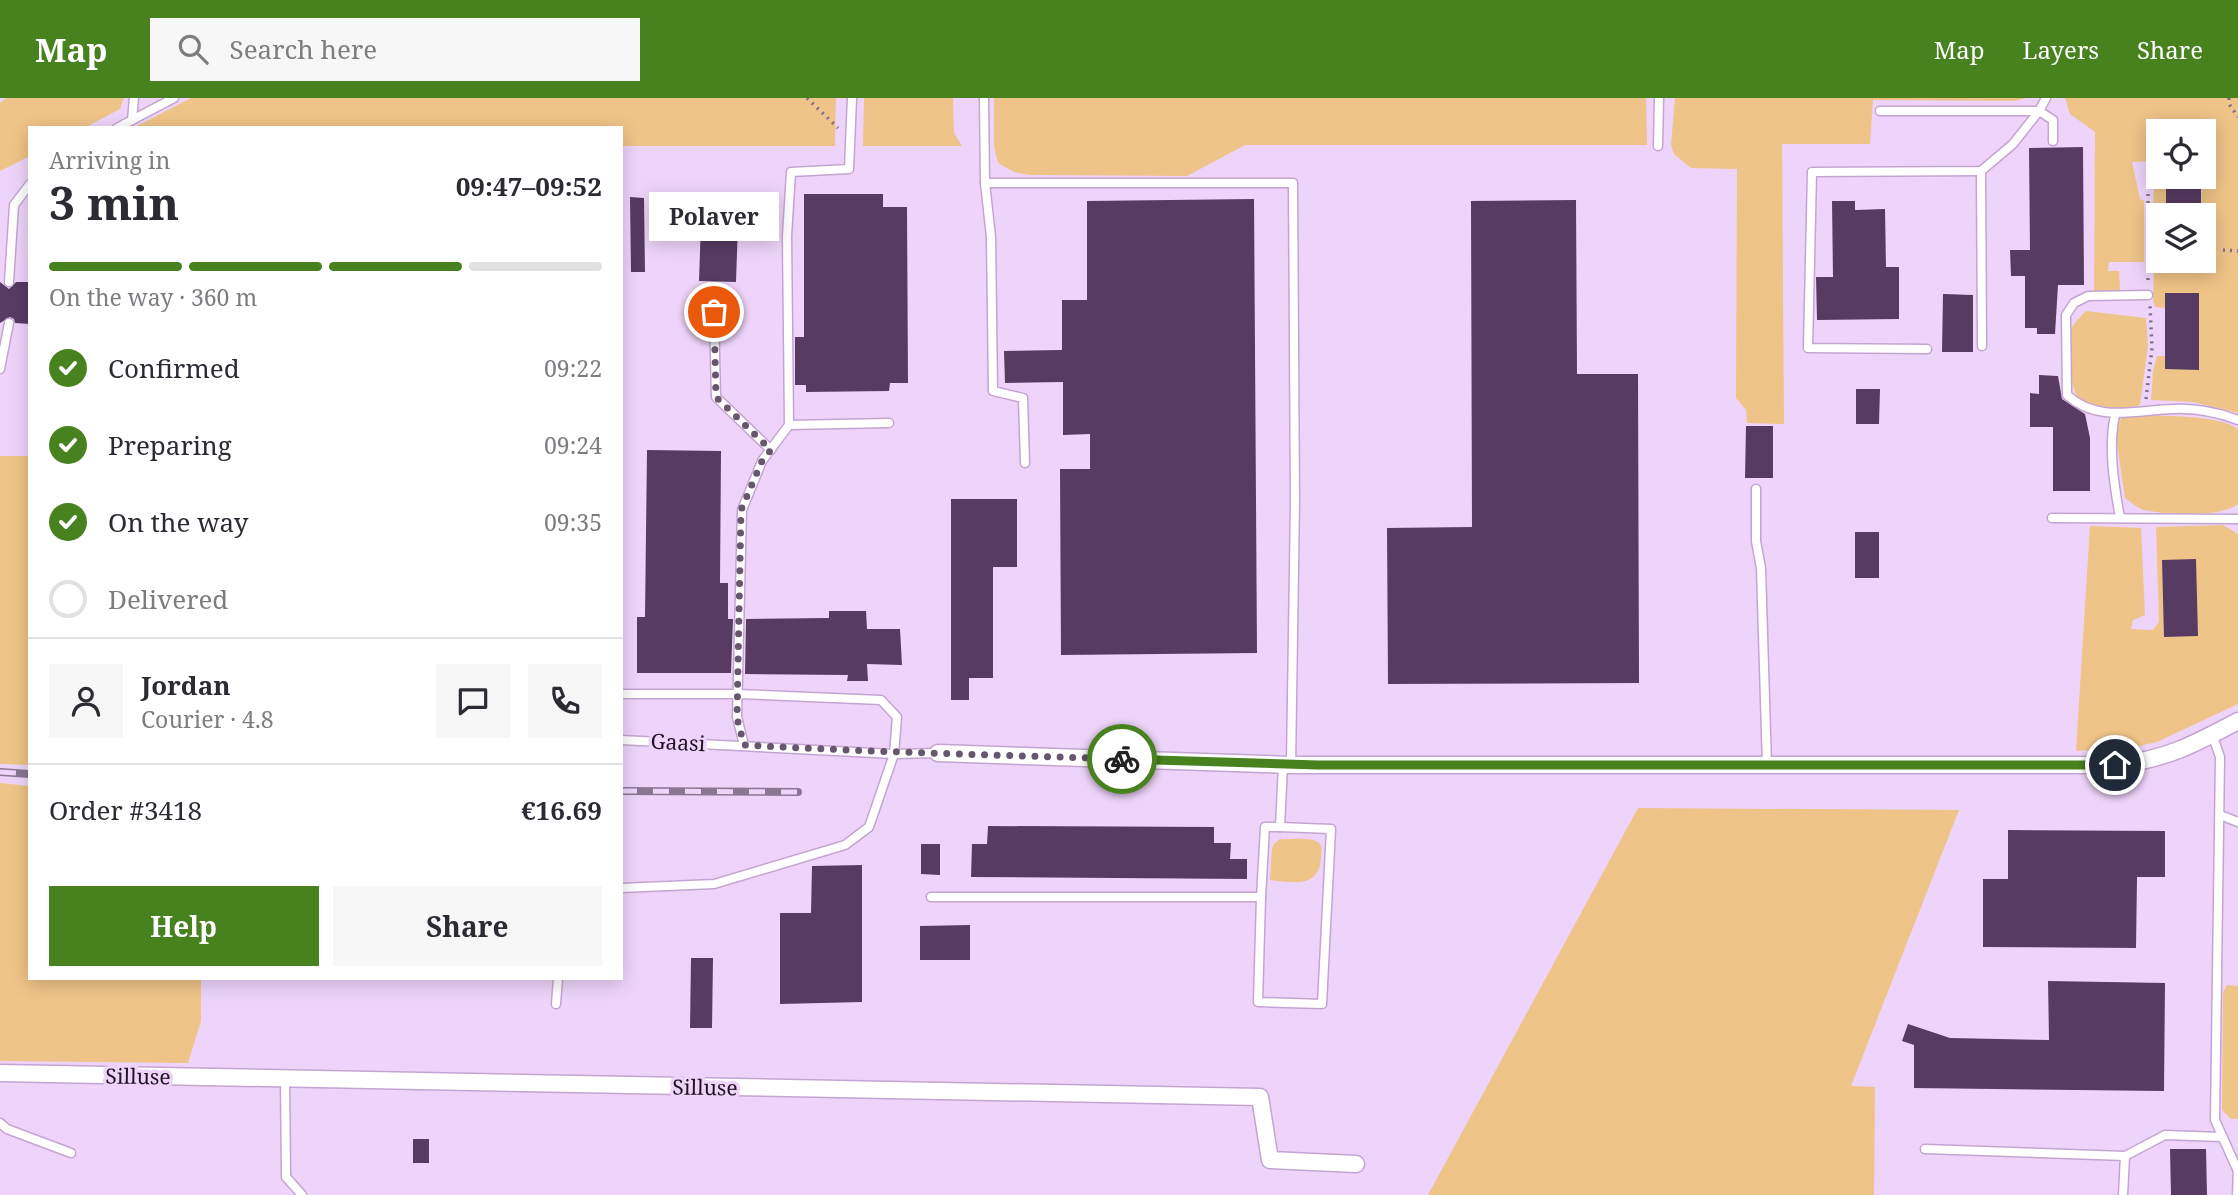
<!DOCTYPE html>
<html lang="en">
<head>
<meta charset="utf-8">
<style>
	:root { --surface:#fff; --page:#f7f7f7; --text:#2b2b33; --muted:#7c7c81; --line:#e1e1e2; --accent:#48821e }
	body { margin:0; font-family:"Noto Serif",serif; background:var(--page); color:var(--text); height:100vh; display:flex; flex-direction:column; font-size:26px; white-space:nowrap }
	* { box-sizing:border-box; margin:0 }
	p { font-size:23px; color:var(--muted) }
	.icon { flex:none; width:38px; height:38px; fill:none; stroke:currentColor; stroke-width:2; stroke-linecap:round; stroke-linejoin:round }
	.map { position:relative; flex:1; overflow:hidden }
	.panel { position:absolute; left:28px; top:28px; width:595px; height:854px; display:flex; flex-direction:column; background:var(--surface); border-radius:0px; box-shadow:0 4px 18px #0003 }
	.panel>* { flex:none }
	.fabs { position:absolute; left:2146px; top:21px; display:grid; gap:14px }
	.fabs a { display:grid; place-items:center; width:70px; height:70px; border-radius:0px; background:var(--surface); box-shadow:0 4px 18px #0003; font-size:35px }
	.pin { position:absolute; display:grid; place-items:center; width:60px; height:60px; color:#fff; margin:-30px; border:4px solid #fff; border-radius:50%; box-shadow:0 2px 7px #0007 }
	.courier { position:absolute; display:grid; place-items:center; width:70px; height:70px; margin:-35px; border:5px solid #48821e; border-radius:50%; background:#fff; color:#222; box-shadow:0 2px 9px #0007 }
	.bubble { position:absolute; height:49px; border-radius:0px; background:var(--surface); box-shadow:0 4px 18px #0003; font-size:23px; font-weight:700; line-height:49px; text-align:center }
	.head em { font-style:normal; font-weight:700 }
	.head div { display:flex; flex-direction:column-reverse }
	.head { display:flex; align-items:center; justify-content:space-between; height:119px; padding:0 21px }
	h1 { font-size:46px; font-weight:700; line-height:52px }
	.bar { display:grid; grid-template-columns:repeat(4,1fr); gap:10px 7px; align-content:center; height:84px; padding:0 21px }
	.bar i { height:9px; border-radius:5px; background:var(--line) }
	.bar .current { background:var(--accent) }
	.bar p { grid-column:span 4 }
	.line { display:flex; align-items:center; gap:18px; padding:0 21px; border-top:2px solid var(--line) }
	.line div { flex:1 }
	.round { display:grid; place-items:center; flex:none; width:74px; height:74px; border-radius:0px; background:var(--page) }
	ol { padding:0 21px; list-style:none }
	li { display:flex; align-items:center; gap:21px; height:77px }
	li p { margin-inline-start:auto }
	li .icon { padding:7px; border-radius:50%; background:var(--accent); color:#fff; stroke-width:4 }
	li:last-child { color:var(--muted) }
	li i { width:38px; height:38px; border:4px solid var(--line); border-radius:50% }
	.button { display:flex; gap:14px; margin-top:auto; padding:14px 21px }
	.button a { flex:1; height:80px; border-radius:0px; background:var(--accent); color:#fff; font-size:28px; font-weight:700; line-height:80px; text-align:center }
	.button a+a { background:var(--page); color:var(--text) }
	header { display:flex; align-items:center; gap:42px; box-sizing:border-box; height:98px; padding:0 35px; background:var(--accent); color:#fff }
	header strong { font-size:33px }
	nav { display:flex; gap:38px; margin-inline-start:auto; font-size:24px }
	.search { width:490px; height:63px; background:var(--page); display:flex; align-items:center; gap:18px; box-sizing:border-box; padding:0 24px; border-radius:0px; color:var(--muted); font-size:26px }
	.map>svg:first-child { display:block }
	.green { fill:#efc488 }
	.building { fill:#573b63 }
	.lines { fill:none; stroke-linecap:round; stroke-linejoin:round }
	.service-casing { stroke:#c4a5d2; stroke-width:11 }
	.minor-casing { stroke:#c4a5d2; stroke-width:19 }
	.path { stroke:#82708a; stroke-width:3.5; stroke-dasharray:2 5; stroke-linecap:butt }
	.service { stroke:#fff; stroke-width:8 }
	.minor { stroke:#fff; stroke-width:16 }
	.rail-casing { stroke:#897792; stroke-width:8 }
	.rail { stroke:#eed4fa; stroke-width:5; stroke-dasharray:16; stroke-linecap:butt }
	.done { stroke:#67576e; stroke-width:7; stroke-dasharray:0 12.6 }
	.route { stroke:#48821e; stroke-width:9 }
	.labels { text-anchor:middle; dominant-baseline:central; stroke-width:7; stroke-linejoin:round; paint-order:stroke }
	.street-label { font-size:21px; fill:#1e1323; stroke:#eed4fa }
</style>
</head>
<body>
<header>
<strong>Map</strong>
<div class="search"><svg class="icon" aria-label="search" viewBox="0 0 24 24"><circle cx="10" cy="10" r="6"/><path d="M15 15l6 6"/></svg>Search here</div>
<nav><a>Map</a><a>Layers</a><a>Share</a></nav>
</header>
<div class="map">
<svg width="2238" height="1097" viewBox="0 0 2238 1097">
	<rect width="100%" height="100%" fill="#eed4fa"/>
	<!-- green -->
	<g class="green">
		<path d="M6 0H124L120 11 84 30H30V58L0 73V5Z"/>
		<path d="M191 0H836L835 48H621V30H133Z"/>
		<path d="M864 0H953L954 35 962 48H863Z"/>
		<path d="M994 0H1646L1647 47H1245L1187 78 1030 77 1014 74 998 65 994 48Z"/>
		<path d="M1675 0H2026L2014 3 1873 2 1870 46H1782L1784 326 1747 325 1746 312 1736 300 1737 71 1691 70 1674 56 1671 47Z"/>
		<path d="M2065 0H2238V315L2193 304 2151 302 2153 273 2157 258H2165V271H2199V196L2166 195 2165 210 2155 209 2153 203 2154 168 2165 165H2200L2203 163V117H2201L2203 33H2158V78L2155 77V63L2132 64 2140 101 2144 103V164H2109L2108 173H2119L2120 192 2094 194 2095 34 2070 16Z"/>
		<path d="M2154 86 2166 87V117H2158V138L2152 136Z"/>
		<path d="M2086 213 2146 220 2148 247 2140 307C2124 312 2095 315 2081 303 2069 293 2067 250 2070 235 2072 226 2080 219 2086 213Z"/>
		<path d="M2149 317C2173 319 2219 317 2238 331V406C2221 420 2166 417 2144 412 2137 410 2131 404 2125 400L2115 332 2122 319Z"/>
		<path d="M0 358H30V667L0 666Z"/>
		<path d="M2223 427 2238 436V606L2157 644 2130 650 2076 653 2090 428 2141 430 2145 517 2133 522 2131 531 2153 532 2159 524 2156 429Z"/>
		<path d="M0 685 30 688V880H201V923L188 965 0 963Z"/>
		<path d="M1638 710 1959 712 1851 988 1875 989 1874 1097H1428Z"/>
		<path d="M1280 741C1289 742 1311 738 1319 745 1323 748 1321 755 1321 760 1319 790 1294 785 1270 782L1272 750 1274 746Z"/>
		<path d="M2227 887 2238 888V1021H2231L2222 1012 2223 894Z"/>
	</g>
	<!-- building -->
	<g class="building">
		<path d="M2083 49 2084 187H2058L2055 236H2037V230H2025V178H2011L2010 152H2030L2029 50Z"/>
		<rect x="2166" y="79" width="35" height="38"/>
		<path d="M702 96 739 97 736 184 699 183Z"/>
		<path d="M804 96H883V109H907L908 285H890L889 293 806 294V287H795V239H804Z"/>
		<path d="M630 99 644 100 645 174H631Z"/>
		<path d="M1254 101 1257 555 1061 557 1060 371H1090V336L1063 337V284L1005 285 1004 253 1062 252V202H1087V103Z"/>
		<path d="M1576 102 1577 276H1638L1639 585 1388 586 1387 430 1472 429 1471 103Z"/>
		<path d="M1832 103H1855V112L1885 111 1886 169H1899V221L1817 222 1816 179H1833Z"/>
		<path d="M0 184 9 191 16 184H30V226L15 225 14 221 10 219 0 225Z"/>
		<path d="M2165 195H2199V272L2165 271Z"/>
		<path d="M1943 196 1973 197V254H1942Z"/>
		<path d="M2039 277 2058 278 2062 301 2085 316 2090 340V393H2053V329H2030V295L2039 296Z"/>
		<path d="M1856 291H1880L1879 326H1856Z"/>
		<path d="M1746 328H1773V380H1745Z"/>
		<path d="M647 352 721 353 720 485H728V521H733L731 575H637V519H645Z"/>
		<path d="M951 401H1017V469H993V580H969V602H951Z"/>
		<rect x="1855" y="434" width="24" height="46"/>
		<path d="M2196 461 2198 538 2164 539 2162 462Z"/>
		<path d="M829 513H866L867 531H900L902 567 867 566 868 583H847L848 577 745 576 746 521 829 520Z"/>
		<path d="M988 728 1214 729V745H1231L1230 761H1247V781L971 779 972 746H987Z"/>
		<path d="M2008 732 2165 733V779H2137L2136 850 1983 849V781H2008Z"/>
		<path d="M921 746H940V777L921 776Z"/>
		<path d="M862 767V904L780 906V815H811L812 768Z"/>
		<path d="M970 827V862H920V828Z"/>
		<path d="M691 860H713L712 930H690Z"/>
		<path d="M2048 883 2165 885 2164 993 1914 990V947L1902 943 1908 926 1950 940 2049 942Z"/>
		<rect x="413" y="1041" width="16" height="24"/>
		<path d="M2170 1051H2206L2207 1097H2171Z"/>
	</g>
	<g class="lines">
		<defs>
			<g id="service">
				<path d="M852 0 849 71 791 74 787 138 789 327 889 325"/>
				<path d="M984 0 985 85 991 139 993 293 1023 300 1025 365"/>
				<path d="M1880 13H2039L2053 22V43"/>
				<path d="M132 22 134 0"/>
				<path d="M117 30 174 0"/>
				<path d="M1658 48 1659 0"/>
				<path d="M1981 73 1982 248"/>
				<path d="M985 85H1293L1295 404 1291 667"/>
				<path d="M9 184 14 107 30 86"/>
				<path d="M2148 197 2088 198 2074 205 2066 217 2067 297C2098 325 2135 312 2173 311 2195 310 2217 314 2238 322"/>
				<path d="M714 214 716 299 771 352"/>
				<path d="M1927 251 1808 250 1812 74 1981 73 2013 46 2039 13 2046 0"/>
				<path d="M0 271 9 225"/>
				<path d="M2115 317C2108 350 2114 386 2120 420"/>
				<path d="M1756 391V443L1761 470 1767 668"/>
				<path d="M2052 420 2238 421"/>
				<path d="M621 596H738L881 602 897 619 894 656 869 729 845 747 714 786 621 790"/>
				<path d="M2212 636 2220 659 2215 1022 2237 1071"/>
				<path d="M621 642 894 656 938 655"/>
				<path d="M744 647 737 619 742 412 762 363 789 327"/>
				<path d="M2220 717 2238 724"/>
				<path d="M931 799H1261L1265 729H1280L1283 667"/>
				<path d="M1261 799 1258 904 1322 906 1331 731 1280 729"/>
				<path d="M556 906 558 880"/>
				<path d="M285 981 286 1079 302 1097"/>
				<path d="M0 1025 7 1031 71 1055"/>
				<path d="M1925 1051 2125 1058 2165 1037 2222 1039"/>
				<path d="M2123 1097 2125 1058"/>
				<path d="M2237 1097 2238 1069"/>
			</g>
			<g id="minor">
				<path d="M938 655 1291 667H2115C2165 662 2195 646 2238 623"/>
				<path d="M0 975 1260 999 1270 1062 1356 1066"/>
			</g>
		</defs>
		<!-- service casing -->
		<use href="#service" class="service-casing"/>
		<!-- minor casing -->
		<use href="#minor" class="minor-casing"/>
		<!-- path -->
		<g class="path">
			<path d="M807 0 838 30"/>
			<path d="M2229 0V6L2238 19"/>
			<path d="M2148 75V186"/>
			<path d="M2223 152 2238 153"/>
			<path d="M2146 301 2152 250 2150 208"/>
		</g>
		<!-- service -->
		<use href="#service" class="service"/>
		<!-- minor -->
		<use href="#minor" class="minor"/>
		<defs>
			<g id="rail">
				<path d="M0 674 30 676"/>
				<path d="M621 693 798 694"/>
			</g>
		</defs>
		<!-- rail casing -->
		<use href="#rail" class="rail-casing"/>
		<!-- rail -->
		<use href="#rail" class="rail"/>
	</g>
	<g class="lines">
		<!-- done -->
		<path class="done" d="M714 214 716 299 771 352 762 363 741 412 737 620 744 647C870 654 996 657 1122 661"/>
		<!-- route -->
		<path class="route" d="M1122 661 1318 667H2115"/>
	</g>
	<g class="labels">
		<!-- street labels -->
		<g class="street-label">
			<text transform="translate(678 644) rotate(3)">Gaasi</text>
			<text transform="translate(138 978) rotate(1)">Silluse</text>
			<text transform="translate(705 989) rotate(1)">Silluse</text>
		</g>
	</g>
</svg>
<div class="fabs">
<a><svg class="icon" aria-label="locate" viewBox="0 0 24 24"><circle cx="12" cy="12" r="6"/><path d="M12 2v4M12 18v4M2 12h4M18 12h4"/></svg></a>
<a><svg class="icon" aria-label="layers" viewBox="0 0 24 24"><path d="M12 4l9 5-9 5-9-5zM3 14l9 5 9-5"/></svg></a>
</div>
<div class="pin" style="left:714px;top:214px;background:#ea580c"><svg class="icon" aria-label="bag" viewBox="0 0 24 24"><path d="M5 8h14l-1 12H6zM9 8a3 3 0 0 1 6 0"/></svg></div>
<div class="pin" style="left:2115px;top:667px;background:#1f2937"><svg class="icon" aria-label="home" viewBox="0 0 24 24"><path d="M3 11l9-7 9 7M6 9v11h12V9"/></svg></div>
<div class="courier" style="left:1122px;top:661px"><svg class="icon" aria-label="bike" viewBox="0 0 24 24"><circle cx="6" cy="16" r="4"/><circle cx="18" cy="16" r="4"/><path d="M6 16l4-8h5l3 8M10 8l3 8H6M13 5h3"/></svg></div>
<div class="bubble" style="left:649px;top:94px;width:130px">Polaver</div>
<section class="panel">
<div class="head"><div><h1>3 min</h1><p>Arriving in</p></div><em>09:47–09:52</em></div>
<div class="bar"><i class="current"></i><i class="current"></i><i class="current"></i><i></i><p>On the way · 360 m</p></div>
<ol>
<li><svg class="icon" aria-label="check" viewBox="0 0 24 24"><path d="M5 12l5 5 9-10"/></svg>Confirmed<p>09:22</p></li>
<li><svg class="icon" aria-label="check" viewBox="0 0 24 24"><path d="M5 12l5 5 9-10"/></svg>Preparing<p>09:24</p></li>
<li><svg class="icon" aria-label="check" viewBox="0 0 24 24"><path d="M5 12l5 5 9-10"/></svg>On the way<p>09:35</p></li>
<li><i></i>Delivered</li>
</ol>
<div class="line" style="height:126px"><a class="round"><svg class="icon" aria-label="person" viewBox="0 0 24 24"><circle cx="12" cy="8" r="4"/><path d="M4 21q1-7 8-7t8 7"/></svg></a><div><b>Jordan</b><p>Courier · 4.8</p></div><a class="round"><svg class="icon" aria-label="chat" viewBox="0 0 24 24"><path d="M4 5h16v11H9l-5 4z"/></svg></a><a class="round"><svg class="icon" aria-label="phone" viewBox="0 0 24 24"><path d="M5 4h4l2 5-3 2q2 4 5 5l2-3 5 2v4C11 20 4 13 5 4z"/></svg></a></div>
<div class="line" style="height:91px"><div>Order #3418</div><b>€16.69</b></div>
<div class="button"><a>Help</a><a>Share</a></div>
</section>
</div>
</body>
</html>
